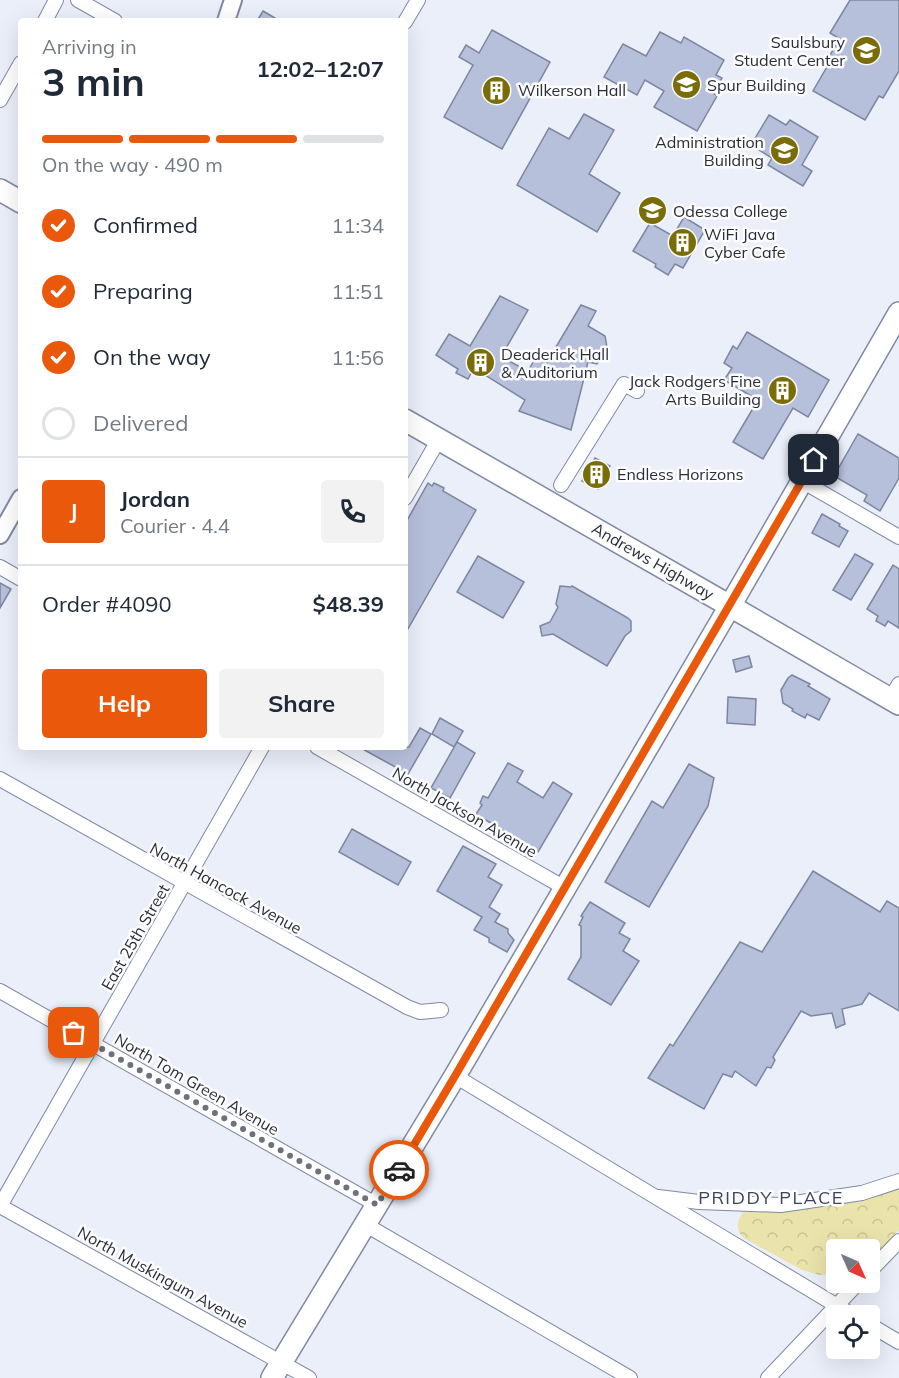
<!DOCTYPE html>
<html lang="en">
<head>
<meta charset="utf-8">
<style>
	:root { --surface:#fff; --page:#f2f2f3; --text:#1f2937; --muted:#747a83; --line:#e0e1e3; --accent:#ea580c }
	body { margin:0; font-family:Mulish,sans-serif; background:var(--page); color:var(--text); height:100vh; display:flex; flex-direction:column; font-size:22px; white-space:nowrap }
	* { box-sizing:border-box; margin:0 }
	p { font-size:20px; color:var(--muted) }
	.icon { flex:none; width:33px; height:33px; fill:none; stroke:currentColor; stroke-width:2; stroke-linecap:round; stroke-linejoin:round }
	.map { position:relative; flex:1; overflow:hidden }
	.panel { position:absolute; left:18px; top:18px; width:390px; height:732px; display:flex; flex-direction:column; background:var(--surface); border-radius:6px; box-shadow:0 6px 24px #0002 }
	.panel>* { flex:none }
	.needle { width:39px; rotate:135deg }
	.fabs { position:absolute; left:826px; top:1239px; display:grid; gap:12px }
	.fabs a { display:grid; place-items:center; width:54px; height:54px; border-radius:6px; background:var(--surface); box-shadow:0 6px 24px #0002; font-size:30px }
	.pin { position:absolute; display:grid; place-items:center; width:51px; height:51px; color:#fff; margin:-26px; border-radius:12px; box-shadow:0 3px 9px #0006 }
	.courier { position:absolute; display:grid; place-items:center; width:60px; height:60px; margin:-30px; border:4px solid #ea580c; border-radius:50%; background:#fff; color:#222; box-shadow:0 2px 8px #0007 }
	.summary em { font-style:normal; font-weight:700 }
	.summary div { display:flex; flex-direction:column-reverse }
	.summary { display:flex; align-items:center; justify-content:space-between; height:102px; padding:0 24px }
	h1 { font-size:39px; font-weight:700; line-height:45px }
	.bar { display:grid; grid-template-columns:repeat(4,1fr); gap:9px 6px; align-content:center; height:72px; padding:0 24px }
	.bar i { height:8px; border-radius:4px; background:var(--line) }
	.bar .on { background:var(--accent) }
	.bar p { grid-column:span 4 }
	.line { display:flex; align-items:center; gap:15px; padding:0 24px; border-top:2px solid var(--line) }
	.line div { flex:1 }
	.round { display:grid; place-items:center; flex:none; width:63px; height:63px; border-radius:6px; background:var(--page) }
	ol { padding:0 24px; list-style:none }
	li { display:flex; align-items:center; gap:18px; height:66px }
	li p { margin-inline-start:auto }
	li .icon { padding:6px; border-radius:50%; background:var(--accent); color:#fff; stroke-width:4 }
	li:last-child { color:var(--muted) }
	li i { width:33px; height:33px; border:3px solid var(--line); border-radius:50% }
	.primary-button { display:flex; gap:12px; margin-top:auto; padding:12px 24px }
	.primary-button a { flex:1; height:69px; border-radius:6px; background:var(--accent); color:#fff; font-size:24px; font-weight:700; line-height:69px; text-align:center }
	.primary-button a+a { background:var(--page); color:var(--text) }
	.map>svg:first-child { display:block }
	.park { fill:url(#park-crowns) }
	.building { fill:#b6c0db; stroke:#7d869f; stroke-width:1.5 }
	.lines { fill:none; stroke-linecap:round; stroke-linejoin:round }
	.minor-casing { stroke:#818aa3; stroke-width:16 }
	.tertiary-casing { stroke:#818aa3; stroke-width:20 }
	.primary-casing { stroke:#818aa3; stroke-width:24 }
	.minor { stroke:#fff; stroke-width:14 }
	.tertiary { stroke:#fff; stroke-width:16 }
	.primary { stroke:#fff; stroke-width:21 }
	.done { stroke:#6d717b; stroke-width:6; stroke-dasharray:0 10.8 }
	.route { stroke:#ea580c; stroke-width:8 }
	.labels { text-anchor:middle; dominant-baseline:central; stroke-width:5; stroke-linejoin:round; paint-order:stroke }
	.poi-label { font-size:16px; fill:#292d37; stroke:#fcfcfc; text-anchor:start }
	.street-label { font-size:16px; fill:#292d37; stroke:#fcfcfc }
	.neighbourhood-label { font-size:18px; letter-spacing:1.5px; fill:#3d455b; stroke:#fcfcfc }
</style>
</head>
<body>
<div class="map">
<svg width="899" height="1378" viewBox="0 0 899 1378">
	<defs>
		<pattern id="park-crowns" width="20" height="18" patternUnits="userSpaceOnUse" patternTransform="scale(1.5)"><rect width="20" height="18" fill="#ebe3ac"/><path d="M2 6a3 3 0 1 1 6 0M12 15a3 3 0 1 1 6 0" fill="none" stroke="#cac395"/></pattern>
	</defs>
	<rect width="100%" height="100%" fill="#eaeffa"/>
	<!-- park -->
	<path class="park" d="M899 1190V1230L875 1256 870 1259V1250H837V1274L820 1275 802 1270 742 1237C736 1228 737 1222 742 1213L751 1210H791L840 1204Z"/>
	<!-- building -->
	<g class="building">
		<path d="M850 0H899V71L883 98 879 96 865 120 813 91 828 65 825 63 840 39 830 33Z"/>
		<path d="M263 11 280 21H257Z"/>
		<path d="M492 30 550 62 502 149 444 117 473 65 459 57 466 45 479 53Z"/>
		<path d="M660 32 681 43 684 37 724 60 716 75 722 78 713 93 717 96 697 131 654 107 664 91 645 80 637 95 604 77 623 44 646 56Z"/>
		<path d="M584 114 614 130 589 174 620 193 597 232 517 185 549 128 569 139Z"/>
		<path d="M769 115 786 125 790 120 818 137 802 165 812 171 803 186 768 165 772 158 751 145Z"/>
		<path d="M684 217 705 230 683 268 675 264 668 275 655 267 656 264 633 251 650 223 673 236Z"/>
		<path d="M500 296 528 310 501 357 528 371 536 357 547 362 581 305 596 311 588 326 605 336 607 347 597 364 588 362 571 430 519 411 525 400 474 368 468 379 456 373 458 369 436 355 449 334 470 346Z"/>
		<path d="M747 332 829 380 808 417 793 408 763 459 733 442 758 400 724 380 732 368 724 363 733 346 737 349Z"/>
		<path d="M858 434 899 458V478L880 511 864 501 867 495 834 476Z"/>
		<path d="M595 458 610 466 598 489 582 481Z"/>
		<path d="M428 483 432 486 434 483 444 488 443 491 476 510 405 634V524Z"/>
		<path d="M822 514 840 524 839 526 848 531 839 547 812 533Z"/>
		<path d="M855 554 873 564 851 600 833 590Z"/>
		<path d="M478 556 524 582 503 618 457 592Z"/>
		<path d="M893 565 899 569V628L888 621 885 626 876 621 878 616 867 609Z"/>
		<path d="M0 583 11 589 0 608Z"/>
		<path d="M560 586 571 587 572 586 628 618 631 621V631L625 636 607 666 553 634 542 636 540 626 550 622 558 607 556 604Z"/>
		<path d="M749 656 752 667 736 672 733 660Z"/>
		<path d="M792 675 810 684 808 686 830 699 819 720 807 714 805 718 792 711 793 709 783 703 781 690 788 678Z"/>
		<path d="M728 697 756 699 755 725 727 723Z"/>
		<path d="M440 718 463 731 454 747 432 734Z"/>
		<path d="M420 728 431 734 408 774 359 747H409Z"/>
		<path d="M457 742 475 753 450 798 431 788Z"/>
		<path d="M508 763 523 771 517 782 543 798 553 782 572 794 538 852 476 814 482 805 480 803 483 796 488 798Z"/>
		<path d="M689 764 714 778 708 806 649 907 605 882 652 801 663 808Z"/>
		<path d="M352 829 411 862 398 885 339 852Z"/>
		<path d="M463 846 496 864 488 877 502 885 489 907 500 914 495 922 508 929V933L514 940 507 952 489 942V938L474 930 482 917 437 891Z"/>
		<path d="M813 871 880 912 887 901 899 908V1011L869 993 862 1004 842 1009 845 1024 836 1028 832 1013 811 1016 801 1011 773 1057 775 1060 771 1068 767 1067 756 1086 735 1071 732 1077 723 1074 704 1109 648 1078 670 1044 673 1046 740 942 762 952Z"/>
		<path d="M590 902 625 923 619 933 630 939 623 951 639 961 611 1005 568 979 581 957V926L579 925 583 917 581 916Z"/>
	</g>
	<g class="lines">
		<defs>
			<g id="minor">
				<path d="M78 0 115 21"/>
				<path d="M45 21 56 0"/>
				<path d="M405 22 418 0"/>
				<path d="M0 100 21 63"/>
				<path d="M802 481 899 537"/>
				<path d="M561 485 624 384 637 391"/>
				<path d="M405 498 439 439"/>
				<path d="M0 567 21 579"/>
				<path d="M890 699 899 684"/>
				<path d="M317 747 565 888"/>
				<path d="M0 779 407 1007 420 1012 441 1010"/>
				<path d="M0 991 377 1205"/>
				<path d="M455 1076 654 1196 854 1316"/>
				<path d="M658 1197 699 1202 781 1205 862 1193 899 1181"/>
				<path d="M0 1206 262 747"/>
				<path d="M0 1206 309 1378"/>
				<path d="M366 1225 630 1378"/>
				<path d="M870 1271 899 1241"/>
				<path d="M870 1325 899 1342"/>
				<path d="M768 1378 859 1282"/>
			</g>
			<g id="tertiary">
				<path d="M226 21 233 0"/>
				<path d="M0 535 21 498"/>
			</g>
			<g id="primary">
				<path d="M0 190 21 202"/>
				<path d="M405 420 730 606 899 704"/>
				<path d="M272 1378 455 1076 730 606 899 313"/>
			</g>
		</defs>
		<!-- minor casing -->
		<use href="#minor" class="minor-casing"/>
		<!-- tertiary casing -->
		<use href="#tertiary" class="tertiary-casing"/>
		<!-- primary casing -->
		<use href="#primary" class="primary-casing"/>
		<!-- minor -->
		<use href="#minor" class="minor"/>
		<!-- tertiary -->
		<use href="#tertiary" class="tertiary"/>
		<!-- primary -->
		<use href="#primary" class="primary"/>
	</g>
	<g class="lines">
		<!-- done -->
		<path class="done" d="M74 1033 377 1205 399 1170"/>
		<!-- route -->
		<path class="route" d="M399 1170 455 1076 814 460"/>
	</g>
	<!-- icons -->
	<defs>
		<symbol id="university-disc" viewBox="-11 -11 22 22"><circle r="9.5" fill="#7a6d08" stroke="#fcfcfc"/><path d="M0-5L7-2L0 1L-7-2ZM-4 1L0 2.5L4 1V4Q0 6-4 4Z" fill="#fff"/></symbol>
		<symbol id="building-disc" viewBox="-11 -11 22 22"><circle r="9.5" fill="#7a6d08" stroke="#fcfcfc"/><path d="M-4-6H4V6H1V3H-1V6H-4ZM-2.5-4.3h1.7v1.8h-1.7ZM.8-4.3h1.7v1.8H.8ZM-2.5-1h1.7V.8h-1.7ZM.8-1h1.7V.8H.8Z" fill="#fff"/></symbol>
	</defs>
	<g fill-rule="evenodd">
		<use href="#university-disc" x="850" y="34" width="33" height="33"/>
		<use href="#university-disc" x="670" y="68" width="33" height="33"/>
		<use href="#building-disc" x="480" y="74" width="33" height="33"/>
		<use href="#university-disc" x="768" y="134" width="33" height="33"/>
		<use href="#university-disc" x="636" y="194" width="33" height="33"/>
		<use href="#building-disc" x="666" y="226" width="33" height="33"/>
		<use href="#building-disc" x="464" y="346" width="33" height="33"/>
		<use href="#building-disc" x="766" y="374" width="33" height="33"/>
		<use href="#building-disc" x="580" y="458" width="33" height="33"/>
	</g>
	<g class="labels">
		<!-- poi labels -->
		<g class="poi-label">
			<text x="845" y="42" text-anchor="end">Saulsbury<tspan x="845" dy="18">Student Center</tspan></text>
			<text x="707" y="85">Spur Building</text>
			<text x="518" y="90">Wilkerson Hall</text>
			<text x="764" y="142" text-anchor="end">Administration<tspan x="764" dy="18">Building</tspan></text>
			<text x="673" y="211">Odessa College</text>
			<text x="704" y="234">WiFi Java<tspan x="704" dy="18">Cyber Cafe</tspan></text>
			<text x="501" y="354">Deaderick Hall<tspan x="501" dy="18">&amp; Auditorium</tspan></text>
			<text x="761" y="381" text-anchor="end">Jack Rodgers Fine<tspan x="761" dy="18">Arts Building</tspan></text>
			<text x="617" y="474">Endless Horizons</text>
		</g>
		<!-- street labels -->
		<g class="street-label">
			<text transform="translate(653 561) rotate(30)">Andrews Highway</text>
			<text transform="translate(465 812) rotate(30)">North Jackson Avenue</text>
			<text transform="translate(226 888) rotate(29)">North Hancock Avenue</text>
			<text transform="translate(135 937) rotate(-60)">East 25th Street</text>
			<text transform="translate(197 1084) rotate(30)">North Tom Green Avenue</text>
			<text transform="translate(163 1277) rotate(29)">North Muskingum Avenue</text>
		</g>
		<!-- neighbourhood labels -->
		<g class="neighbourhood-label">
			<text x="771" y="1197">PRIDDY PLACE</text>
		</g>
	</g>
</svg>
<div class="fabs">
<a><svg class="needle" viewBox="-14 -14 28 28"><path d="M0-13l5 13h-10z" fill="#e53935"/><path d="M0 13l5-13h-10z" fill="#747a83"/></svg></a>
<a><svg class="icon" aria-label="locate" viewBox="0 0 24 24"><circle cx="12" cy="12" r="6"/><path d="M12 2v4M12 18v4M2 12h4M18 12h4"/></svg></a>
</div>
<div class="pin" style="left:74px;top:1033px;background:#ea580c"><svg class="icon" aria-label="bag" viewBox="0 0 24 24"><path d="M5 8h14l-1 12H6zM9 8a3 3 0 0 1 6 0"/></svg></div>
<div class="pin" style="left:814px;top:460px;background:#1f2937"><svg class="icon" aria-label="home" viewBox="0 0 24 24"><path d="M3 11l9-7 9 7M6 9v11h12V9"/></svg></div>
<div class="courier" style="left:399px;top:1170px"><svg class="icon" aria-label="car" viewBox="0 0 24 24"><path d="M5 17H2v-5l4-1 3-4h7l3 4 3 1v5h-3M9 17h6M6 11h13"/><circle cx="7" cy="17" r="2"/><circle cx="17" cy="17" r="2"/></svg></div>
<section class="panel">
<div class="summary"><div><h1>3 min</h1><p>Arriving in</p></div><em>12:02–12:07</em></div>
<div class="bar"><i class="on"></i><i class="on"></i><i class="on"></i><i></i><p>On the way · 490 m</p></div>
<ol>
<li><svg class="icon" aria-label="check" viewBox="0 0 24 24"><path d="M5 12l5 5 9-10"/></svg>Confirmed<p>11:34</p></li>
<li><svg class="icon" aria-label="check" viewBox="0 0 24 24"><path d="M5 12l5 5 9-10"/></svg>Preparing<p>11:51</p></li>
<li><svg class="icon" aria-label="check" viewBox="0 0 24 24"><path d="M5 12l5 5 9-10"/></svg>On the way<p>11:56</p></li>
<li><i></i>Delivered</li>
</ol>
<div class="line" style="height:108px"><b class="round" style="background:var(--accent);color:#fff">J</b><div><b>Jordan</b><p>Courier · 4.4</p></div><a class="round"><svg class="icon" aria-label="phone" viewBox="0 0 24 24"><path d="M5 4h4l2 5-3 2q2 4 5 5l2-3 5 2v4C11 20 4 13 5 4z"/></svg></a></div>
<div class="line" style="height:78px"><div>Order #4090</div><b>$48.39</b></div>
<div class="primary-button"><a>Help</a><a>Share</a></div>
</section>
</div>
</body>
</html>
